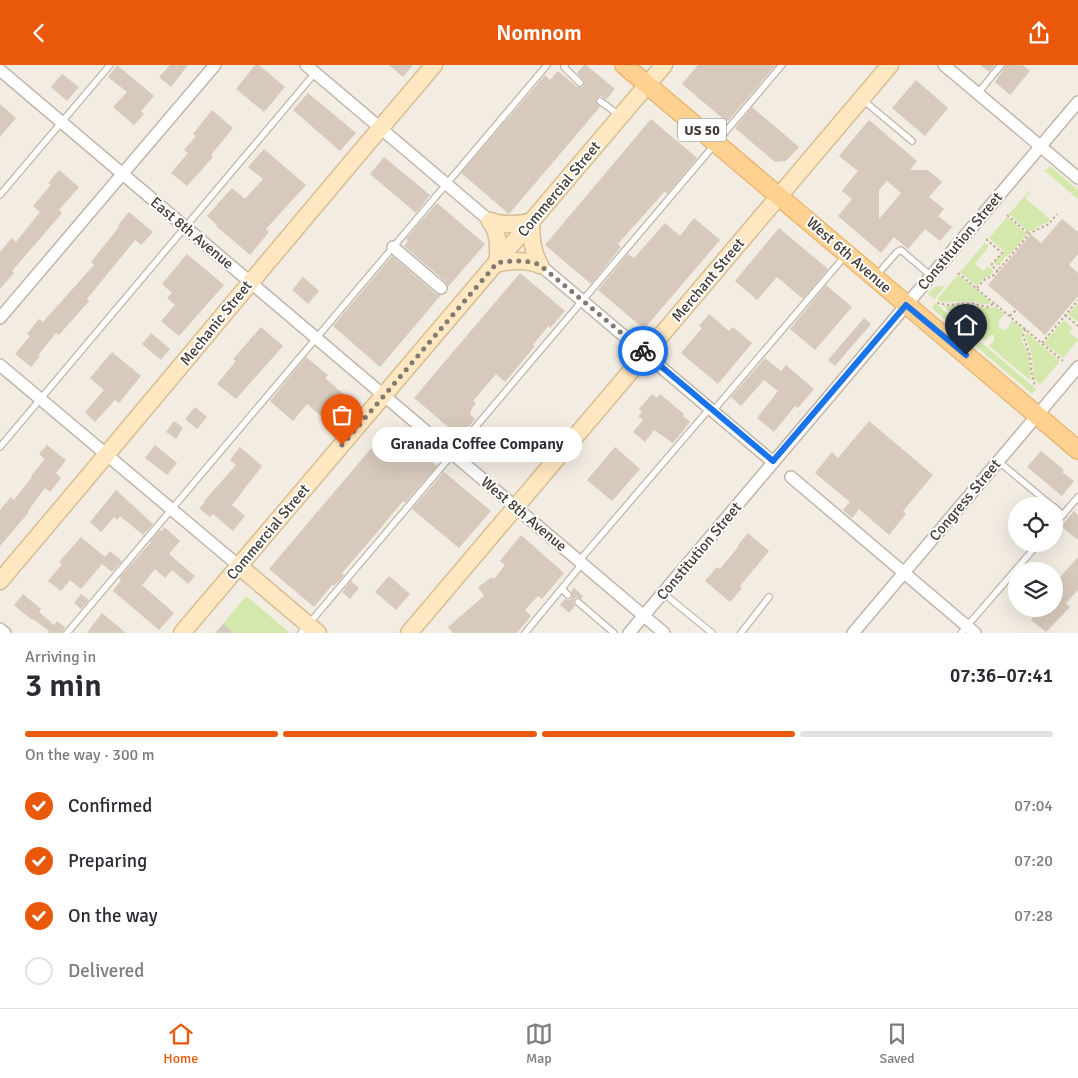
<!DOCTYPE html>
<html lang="en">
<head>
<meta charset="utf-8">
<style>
	:root { --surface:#fff; --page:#f2f2f3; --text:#2b2b33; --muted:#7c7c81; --line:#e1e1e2; --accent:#ea580c }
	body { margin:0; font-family:Signika,sans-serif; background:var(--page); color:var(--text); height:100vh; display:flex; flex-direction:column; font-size:19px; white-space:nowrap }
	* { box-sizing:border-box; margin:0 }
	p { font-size:16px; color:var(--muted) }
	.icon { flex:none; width:28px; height:28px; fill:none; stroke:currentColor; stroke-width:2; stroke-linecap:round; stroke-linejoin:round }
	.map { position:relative; height:568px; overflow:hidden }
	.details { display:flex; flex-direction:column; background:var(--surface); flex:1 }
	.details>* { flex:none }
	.buttons { position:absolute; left:1008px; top:432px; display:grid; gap:10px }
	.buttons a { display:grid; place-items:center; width:55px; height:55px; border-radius:50%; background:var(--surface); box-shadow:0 5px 20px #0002; font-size:25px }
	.pin { position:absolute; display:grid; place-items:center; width:42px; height:42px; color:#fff; margin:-51px -21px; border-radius:50% 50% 50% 0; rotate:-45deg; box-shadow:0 0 5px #0007 }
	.pin .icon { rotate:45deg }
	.courier { position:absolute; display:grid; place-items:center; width:50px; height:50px; margin:-25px; border:4px solid #1a73e8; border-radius:50%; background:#fff; color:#222; box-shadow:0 1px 6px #0007 }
	.bubble { position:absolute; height:35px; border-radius:18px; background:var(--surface); box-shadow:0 5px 20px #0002; font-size:16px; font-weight:600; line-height:35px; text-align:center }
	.overview em { font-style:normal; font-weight:600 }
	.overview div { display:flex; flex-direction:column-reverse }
	.overview { display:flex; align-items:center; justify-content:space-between; height:85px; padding:0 25px }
	h1 { font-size:32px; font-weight:600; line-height:38px }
	.bar { display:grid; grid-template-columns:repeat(4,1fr); gap:8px 5px; align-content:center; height:60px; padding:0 25px }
	.bar i { height:6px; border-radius:4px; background:var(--line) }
	.bar .active { background:var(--accent) }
	.bar p { grid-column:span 4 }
	ol { padding:0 25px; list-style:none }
	li { display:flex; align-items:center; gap:15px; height:55px }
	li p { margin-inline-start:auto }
	li .icon { padding:5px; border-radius:50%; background:var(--accent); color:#fff; stroke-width:4 }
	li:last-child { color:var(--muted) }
	li i { width:28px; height:28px; border:2px solid var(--line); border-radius:50% }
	header { display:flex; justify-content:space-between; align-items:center; height:65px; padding:0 25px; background:var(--accent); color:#fff; font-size:22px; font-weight:600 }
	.tab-bar { display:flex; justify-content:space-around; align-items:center; height:70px; border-top:1px solid var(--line); background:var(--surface); font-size:14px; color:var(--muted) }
	.tab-bar a { display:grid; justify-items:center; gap:2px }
	.tab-bar .active { color:var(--accent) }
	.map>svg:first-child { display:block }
	.green { fill:#d4e8ab }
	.building { fill:#d7c9bc; fill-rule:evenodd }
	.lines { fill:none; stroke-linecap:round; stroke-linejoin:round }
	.lane-casing { stroke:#c1b5a9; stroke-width:8 }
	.street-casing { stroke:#c1b5a9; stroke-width:14 }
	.secondary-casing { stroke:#d7bd94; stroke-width:19 }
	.primary-casing { stroke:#e5ac5e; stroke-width:20 }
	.path { stroke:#c0ac97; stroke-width:2; stroke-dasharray:2.5 2.5; stroke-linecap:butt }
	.lane { stroke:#fff; stroke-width:5.5 }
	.street { stroke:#fff; stroke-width:11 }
	.secondary { stroke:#ffe8c1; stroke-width:16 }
	.primary { stroke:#ffd190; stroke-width:18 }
	.done { stroke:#817a71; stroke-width:5; stroke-dasharray:0 9 }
	.route { stroke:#1a73e8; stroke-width:6 }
	.labels { text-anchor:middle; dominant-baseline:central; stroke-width:4; stroke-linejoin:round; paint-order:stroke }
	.shield { fill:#fff; stroke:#7c7671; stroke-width:1 }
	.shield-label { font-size:14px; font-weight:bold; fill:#443c34 }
	.street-label { font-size:15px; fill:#443c34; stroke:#fff }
</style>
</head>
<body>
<header><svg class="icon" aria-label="back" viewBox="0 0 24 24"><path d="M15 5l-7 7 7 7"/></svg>Nomnom<svg class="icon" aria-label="share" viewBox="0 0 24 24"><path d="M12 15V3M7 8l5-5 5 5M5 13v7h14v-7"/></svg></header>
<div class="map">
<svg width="1078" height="568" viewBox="0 0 1078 568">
	<rect width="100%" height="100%" fill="#f2ece3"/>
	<!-- green -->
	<g class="green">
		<path d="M1050 101 1078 125V134L1045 106Z"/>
		<path d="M1029 126 1030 127 1025 133 1051 155 1029 167 1009 149Z"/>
		<path d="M1007 152 1027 169 1010 189 1005 192 998 202 994 198 1004 186 989 173Z"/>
		<path d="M985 178 989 181 975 199 983 206 988 201 994 207 983 214 977 221 960 207Z"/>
		<path d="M958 210 990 236V239C983 240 977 236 969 236 959 235 950 239 939 236L938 233Z"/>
		<path d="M945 221 934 234 928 229 934 222Z"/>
		<path d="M935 238 1036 324 1032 329 935 246 932 243Z"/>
		<path d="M1078 238V257L1068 249Z"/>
		<path d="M968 239 986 243 996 242 1005 249 998 256 999 262 1003 265 1008 264 1012 255 1023 264 1021 274 1029 290 1031 316 989 281 994 276V270H991L984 276 943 241Z"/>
		<path d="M1064 255 1073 263 1069 267 1078 275 1063 293 1044 278Z"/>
		<path d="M1028 269 1060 296 1040 320 1033 312 1032 289 1025 271 1026 269Z"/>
		<path d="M246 531 290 568H234L223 559Z"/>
	</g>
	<!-- building -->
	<g class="building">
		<path d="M117 0 154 31 141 46 144 49 134 60 113 42 127 27 108 12Z"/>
		<path d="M170 0H188L171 22 159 12Z"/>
		<path d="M255 0H259L285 22 264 47 236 24Z"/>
		<path d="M389 0H413L403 12Z"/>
		<path d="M584 0H586L615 24 606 35 601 31 597 33 596 37 600 42 509 149 461 108 545 10 550 15 558 6 577 22H582L584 20V16L577 8Z"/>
		<path d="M698 0H776L727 57 682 19Z"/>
		<path d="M980 0H995L989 7Z"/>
		<path d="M1006 0H1023L1030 6 1010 30 995 17Z"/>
		<path d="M62 9 79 22 67 36 51 22Z"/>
		<path d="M916 15 948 43 925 71 892 43Z"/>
		<path d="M308 28 356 68 340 86 293 45Z"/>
		<path d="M0 39 16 53 0 72Z"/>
		<path d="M752 42 799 82 786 96 775 97 735 63Z"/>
		<path d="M212 45 233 63 211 90 213 92 187 121 171 108 188 88 184 85 196 71 193 69Z"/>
		<path d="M651 54 697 93 667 129 665 126 625 171 618 179 621 182 591 219 545 180Z"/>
		<path d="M869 55 917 96 910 105H928L942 117 929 132 944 144 938 151 952 162 940 176 925 164 908 184 894 172 881 188 838 151 852 134 842 126 858 106 839 91ZM887 116 901 128 879 154V125Z"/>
		<path d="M264 84 306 120 266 164 269 167 250 190 216 161 217 160 207 151 232 123 245 134 263 114 248 102Z"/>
		<path d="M384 92 430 130 416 148 370 109Z"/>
		<path d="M59 105 79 122 59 145 62 148 12 206 14 208 0 224V187L12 173 16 177 40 147 33 141 51 120 48 118Z"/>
		<path d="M437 138 485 179 448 222 446 217 404 181 408 176 406 174Z"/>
		<path d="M129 147 153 167 141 180 135 175 87 234 89 236 59 270 56 268 38 290 40 291 31 302 15 289 30 271 27 269 39 254 43 257 94 200 91 197 119 162 118 160Z"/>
		<path d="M694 153 720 175 644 264 598 225 628 189 634 193 665 158 680 171Z"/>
		<path d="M1062 154 1078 167V189L1069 200 1078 208V231L1045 270 988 220 1031 169 1041 178Z"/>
		<path d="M779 163 828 204 803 234 777 212 757 235 735 216Z"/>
		<path d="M187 189 224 220 179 271 161 256 175 240 167 233 172 228 162 219Z"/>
		<path d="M392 191 436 229 441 230 380 302 333 261Z"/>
		<path d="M520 208 565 246 550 263 548 261 533 280 535 281 505 317 496 309 473 336 476 338 472 343 470 349 475 354 460 372 414 333Z"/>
		<path d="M303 212 319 226 308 239 292 225Z"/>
		<path d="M826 220 852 242 815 285 790 264Z"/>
		<path d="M709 249 729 266 733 262 752 278 718 319 681 288 702 263 699 261Z"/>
		<path d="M864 253 871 259 835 301 828 295Z"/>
		<path d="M261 262 283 281 236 334 217 319 236 296 233 294Z"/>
		<path d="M151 268 170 284 161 295 142 279Z"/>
		<path d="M112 287 141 311 119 338 115 335 95 357 85 347 104 325 90 313Z"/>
		<path d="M306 292 328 310 325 313 349 334 344 340 342 338 327 356 307 339 293 356 270 336Z"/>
		<path d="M765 293 781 306 786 300 814 324 798 343 795 341 774 367 757 353 778 326 764 315 741 341 731 332Z"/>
		<path d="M652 329 657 333 660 329 684 349 683 351 690 357 673 378 654 365 645 377 633 367 643 355 638 351 642 347 639 344Z"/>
		<path d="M195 342 207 352 197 364 185 354Z"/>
		<path d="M174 356 183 363 176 374 166 367Z"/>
		<path d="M869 356 933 410 903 446 906 449 889 470 859 444 852 453 843 445 850 437 815 408 832 387 838 393Z"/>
		<path d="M390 361 437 401 405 438 403 436 374 471 342 508 344 510 334 521 332 520 314 542 269 504Z"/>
		<path d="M47 380 66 395 56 408 61 413 50 427 45 423 28 446 29 447 0 481V445L11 432 14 435 32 412 31 411 45 394 39 389Z"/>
		<path d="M155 380 177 398 167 410 145 393Z"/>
		<path d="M240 382 262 401 232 440 245 451 233 466 213 449 210 452 199 443 205 437 204 436 236 400 230 395Z"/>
		<path d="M615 382 640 404 612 436 587 415Z"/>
		<path d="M1041 386 1064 405 1062 407 1074 416 1062 431 1027 402Z"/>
		<path d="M444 407 491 446 459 483 412 444Z"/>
		<path d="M116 425 153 459 143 470 120 451 117 455 114 452 101 467 90 457Z"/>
		<path d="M1074 446 1078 450V475L1061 461Z"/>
		<path d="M164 462 180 476 169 489 195 511 188 519 172 505 165 513 155 504 142 520 174 548 159 565 113 526 121 515 119 513 151 477 150 476 160 465 162 466Z"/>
		<path d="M748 468 769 486 740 521 742 523 730 537 705 516 717 502 720 504 739 481 738 480Z"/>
		<path d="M521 470 564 508 542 534 538 531 525 545 531 551 517 568H453L448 562 484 531 478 522 492 512 494 514 505 500 500 496Z"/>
		<path d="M81 472 105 492 110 486 122 496 112 507 102 499 81 524 70 515 61 526 48 516 62 499 59 497Z"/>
		<path d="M1078 492V525L1066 538 1070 542 1046 567 1031 555 1041 544H1054V519Z"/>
		<path d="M389 511 410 529 396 545 375 527Z"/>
		<path d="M351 516 359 523 350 534 342 527Z"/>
		<path d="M574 523 583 531 581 534 577 532 574 534 573 538 575 541 569 548 560 540 565 534 569 535 572 533 571 527Z"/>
		<path d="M23 529 41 544 39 547 54 560 57 556 65 562 62 568H48L49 566 33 554 32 555 14 540Z"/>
		<path d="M81 529 89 535 81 544 74 538Z"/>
		<path d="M102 548 126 568H87Z"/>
		<path d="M223 559 234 568H215Z"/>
	</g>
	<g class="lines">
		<defs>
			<g id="lane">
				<path d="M565 0 564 2 580 18"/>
				<path d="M978 28 1001 0"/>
				<path d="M863 35 912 76"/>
				<path d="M600 36 619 50"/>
				<path d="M0 130 110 0"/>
				<path d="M876 211 897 187 901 185 931 211"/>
				<path d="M713 346 845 191"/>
				<path d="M0 382 315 8"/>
				<path d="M998 396 1052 441"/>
				<path d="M1054 442 1063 450"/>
				<path d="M1054 460 1078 432"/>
				<path d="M579 496 710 343"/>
				<path d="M562 524 568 530"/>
				<path d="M663 528 712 568"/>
				<path d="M578 537 614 568"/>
				<path d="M67 568 547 0"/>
				<path d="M301 568 782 0"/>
				<path d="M525 568 582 499"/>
				<path d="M741 568 769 532"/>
				<path d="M961 568 1038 479"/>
			</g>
			<g id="street">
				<path d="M306 0 490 156"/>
				<path d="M944 0 1078 113"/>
				<path d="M0 5 664 568"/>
				<path d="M393 182 441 223"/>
				<path d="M540 200 773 397"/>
				<path d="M0 253 215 0"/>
				<path d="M0 300 239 501"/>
				<path d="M791 412 975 568"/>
				<path d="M0 564 5 568"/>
				<path d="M629 568 1078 37"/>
				<path d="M853 568 1078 302"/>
			</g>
			<g id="secondary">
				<path d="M490 156C499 167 499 185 497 199 509 195 528 195 540 200"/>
				<path d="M490 156C502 160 520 160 532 156 530 169 533 189 540 200"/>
				<path d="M239 501 318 568"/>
				<path d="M0 516C145 345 288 171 434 0"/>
				<path d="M182 568 664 0"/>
				<path d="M409 568 890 0"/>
			</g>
			<path id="primary" d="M624 0 1078 385"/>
		</defs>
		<!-- lane casing -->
		<use href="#lane" class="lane-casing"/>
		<!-- street casing -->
		<use href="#street" class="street-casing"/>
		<!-- secondary casing -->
		<use href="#secondary" class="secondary-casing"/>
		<!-- primary casing -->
		<use href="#primary" class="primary-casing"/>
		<!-- path -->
		<g class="path">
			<path d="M1007 150 1029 169"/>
			<path d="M986 174 1002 188 991 200 998 206"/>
			<path d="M958 208 1063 296"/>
			<path d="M977 223 985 214 994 210 1030 168 1049 159 1057 149"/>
			<path d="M937 238 949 240 971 238 988 242 994 238"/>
			<path d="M1065 250 1078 261"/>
			<path d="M1010 251 1016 245"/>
			<path d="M1025 264 1023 271 1030 290 1031 306 1035 321"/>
			<path d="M1042 278 1078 235"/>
		</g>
		<!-- lane -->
		<use href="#lane" class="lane"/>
		<!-- street -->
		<use href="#street" class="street"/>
		<!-- secondary -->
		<use href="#secondary" class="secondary"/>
		<!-- primary -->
		<use href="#primary" class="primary"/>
	</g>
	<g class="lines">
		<!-- done -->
		<path class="done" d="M342 380 497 198C509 195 528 195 540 200L643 286"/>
		<!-- route -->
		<path class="route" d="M643 286 773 396 906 240 966 290"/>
	</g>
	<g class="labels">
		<!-- shield labels -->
		<rect class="shield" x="678" y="53.5" width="48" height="23" rx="4"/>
		<g class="shield-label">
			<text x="702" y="65">US 50</text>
		</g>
		<!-- street labels -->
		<g class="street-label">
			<text transform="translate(559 124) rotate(-50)">Commercial Street</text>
			<text transform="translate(192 168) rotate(40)">East 8th Avenue</text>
			<text transform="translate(960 176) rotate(-50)">Constitution Street</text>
			<text transform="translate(849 190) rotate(41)">West 6th Avenue</text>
			<text transform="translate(708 215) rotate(-50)">Merchant Street</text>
			<text transform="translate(216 258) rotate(-51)">Mechanic Street</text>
			<text transform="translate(965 435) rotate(-50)">Congress Street</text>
			<text transform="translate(524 449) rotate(40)">West 8th Avenue</text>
			<text transform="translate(268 467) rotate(-50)">Commercial Street</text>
			<text transform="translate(699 486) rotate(-50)">Constitution Street</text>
		</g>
	</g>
</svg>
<div class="buttons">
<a><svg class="icon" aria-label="locate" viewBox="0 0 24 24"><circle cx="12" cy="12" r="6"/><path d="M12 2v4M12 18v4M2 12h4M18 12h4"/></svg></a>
<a><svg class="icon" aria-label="layers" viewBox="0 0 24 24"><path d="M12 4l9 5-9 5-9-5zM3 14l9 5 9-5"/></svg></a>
</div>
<div class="pin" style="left:342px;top:380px;background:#ea580c"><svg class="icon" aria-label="bag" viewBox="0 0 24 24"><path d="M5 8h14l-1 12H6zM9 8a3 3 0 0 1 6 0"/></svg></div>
<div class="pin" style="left:966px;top:290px;background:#1f2937"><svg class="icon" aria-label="home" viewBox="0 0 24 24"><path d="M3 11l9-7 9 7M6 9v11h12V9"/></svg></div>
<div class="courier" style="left:643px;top:286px"><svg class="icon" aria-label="bike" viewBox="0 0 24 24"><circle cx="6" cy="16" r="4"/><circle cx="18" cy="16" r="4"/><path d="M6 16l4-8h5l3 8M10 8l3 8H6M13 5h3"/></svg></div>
<div class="bubble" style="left:372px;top:362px;width:210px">Granada Coffee Company</div>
</div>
<section class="details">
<div class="overview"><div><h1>3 min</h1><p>Arriving in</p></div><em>07:36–07:41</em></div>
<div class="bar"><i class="active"></i><i class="active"></i><i class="active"></i><i></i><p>On the way · 300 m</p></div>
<ol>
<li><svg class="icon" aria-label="check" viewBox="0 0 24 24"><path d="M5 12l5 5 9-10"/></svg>Confirmed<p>07:04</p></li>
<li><svg class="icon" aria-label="check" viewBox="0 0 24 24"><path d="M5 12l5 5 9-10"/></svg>Preparing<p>07:20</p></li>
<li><svg class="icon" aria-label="check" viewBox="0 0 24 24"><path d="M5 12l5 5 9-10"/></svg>On the way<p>07:28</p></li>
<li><i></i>Delivered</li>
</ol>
</section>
<nav class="tab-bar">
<a class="active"><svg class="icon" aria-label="home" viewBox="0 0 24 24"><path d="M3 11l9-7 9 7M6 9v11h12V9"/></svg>Home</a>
<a><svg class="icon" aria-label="map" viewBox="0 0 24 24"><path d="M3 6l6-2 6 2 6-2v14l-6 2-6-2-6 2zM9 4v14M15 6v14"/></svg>Map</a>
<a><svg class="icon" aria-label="saved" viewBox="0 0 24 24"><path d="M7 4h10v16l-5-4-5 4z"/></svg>Saved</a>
</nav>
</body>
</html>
